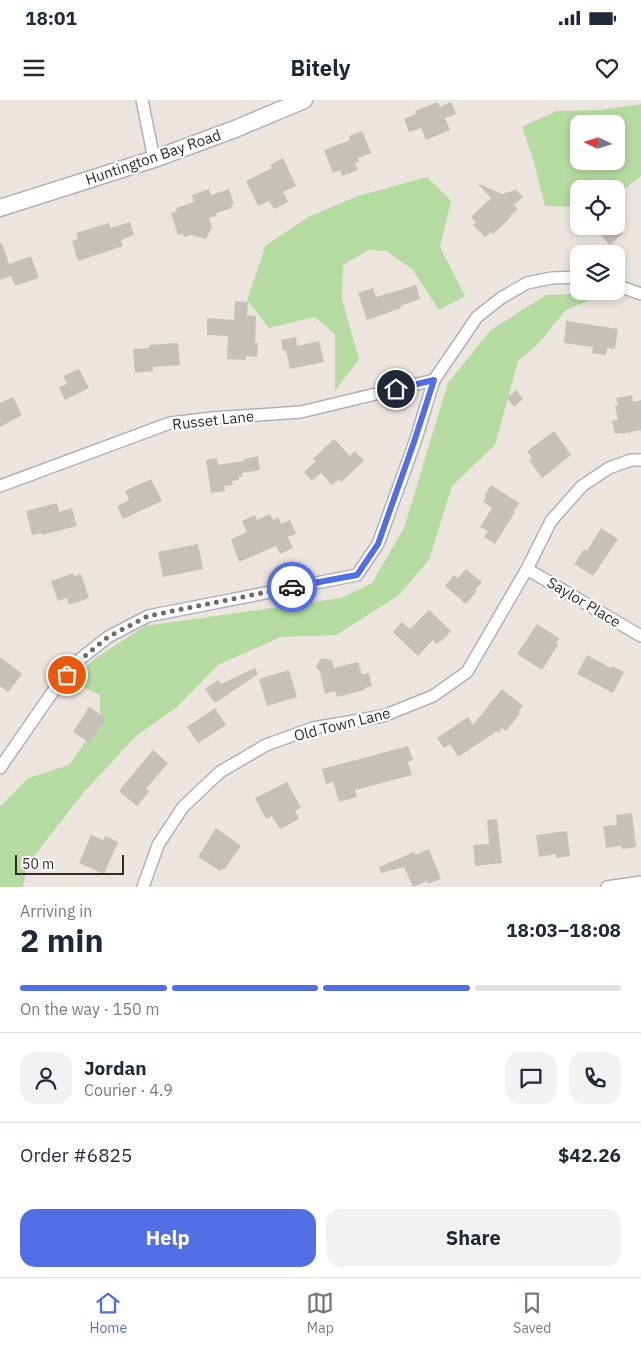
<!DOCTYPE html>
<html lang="en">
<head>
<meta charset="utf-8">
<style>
	:root { --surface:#fff; --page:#f2f2f3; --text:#1f2937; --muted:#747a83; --line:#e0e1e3; --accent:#516ee5 }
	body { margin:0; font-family:"IBM Plex Sans",sans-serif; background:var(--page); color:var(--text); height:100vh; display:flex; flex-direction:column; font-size:19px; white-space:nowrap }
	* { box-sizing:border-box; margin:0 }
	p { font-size:16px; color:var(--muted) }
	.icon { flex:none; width:28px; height:28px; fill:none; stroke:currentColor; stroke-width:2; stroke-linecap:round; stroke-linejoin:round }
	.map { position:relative; height:787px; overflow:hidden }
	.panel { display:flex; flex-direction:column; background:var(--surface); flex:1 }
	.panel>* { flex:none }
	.needle { width:32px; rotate:274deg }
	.buttons { position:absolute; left:570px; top:15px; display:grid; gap:10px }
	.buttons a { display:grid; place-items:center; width:55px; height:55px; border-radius:10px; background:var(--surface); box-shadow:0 2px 8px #0003; font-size:25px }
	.scale { position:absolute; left:15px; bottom:12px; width:109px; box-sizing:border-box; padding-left:5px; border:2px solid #2b2b2b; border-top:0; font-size:14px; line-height:18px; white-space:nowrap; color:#2b2b2b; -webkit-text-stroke:4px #fff; paint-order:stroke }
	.pin { position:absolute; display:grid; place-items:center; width:42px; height:42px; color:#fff; margin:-21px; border:2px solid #fff; border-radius:50%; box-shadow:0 1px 5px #0007 }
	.courier { position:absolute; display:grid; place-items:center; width:50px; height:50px; margin:-25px; border:4px solid #516ee5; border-radius:50%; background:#fff; color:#222; box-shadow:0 1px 6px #0007 }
	.summary em { font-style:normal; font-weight:700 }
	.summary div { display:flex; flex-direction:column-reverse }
	.summary { display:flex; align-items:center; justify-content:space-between; height:85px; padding:0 20px }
	h1 { font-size:32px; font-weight:700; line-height:38px }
	.bar { display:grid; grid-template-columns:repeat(4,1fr); gap:8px 5px; align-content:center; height:60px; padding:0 20px }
	.bar i { height:6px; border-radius:4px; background:var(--line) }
	.bar .selected { background:var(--accent) }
	.bar p { grid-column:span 4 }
	.line { display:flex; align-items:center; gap:12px; padding:0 20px; border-top:1px solid var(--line) }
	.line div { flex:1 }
	.round { display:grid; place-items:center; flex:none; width:52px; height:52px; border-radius:15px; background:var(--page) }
	.action { display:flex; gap:10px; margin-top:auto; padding:10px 20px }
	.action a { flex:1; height:58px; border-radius:15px; background:var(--accent); color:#fff; font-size:20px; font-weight:700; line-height:58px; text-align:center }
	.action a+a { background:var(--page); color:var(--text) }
	.status { display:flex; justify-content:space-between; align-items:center; height:35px; padding:0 25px; background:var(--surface); direction:ltr }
	.status svg { height:14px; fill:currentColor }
	header { display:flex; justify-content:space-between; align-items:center; height:65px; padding:0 20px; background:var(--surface); font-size:22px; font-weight:700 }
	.tab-bar { display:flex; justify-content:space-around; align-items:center; height:70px; border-top:1px solid var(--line); background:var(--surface); font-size:14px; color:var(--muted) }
	.tab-bar a { display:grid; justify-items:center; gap:2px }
	.tab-bar .selected { color:var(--accent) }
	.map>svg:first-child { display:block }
	.green { fill:#b5dba1; fill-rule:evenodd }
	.building { fill:#c4c0ba }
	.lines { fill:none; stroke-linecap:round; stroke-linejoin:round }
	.street-casing { stroke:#afb1ba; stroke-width:14 }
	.secondary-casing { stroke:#afb1ba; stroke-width:19 }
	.street { stroke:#fff; stroke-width:11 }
	.secondary { stroke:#fff; stroke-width:16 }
	.done { stroke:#6e6c6a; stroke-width:5; stroke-dasharray:0 9 }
	.route { stroke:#516ee5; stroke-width:6 }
	.labels { text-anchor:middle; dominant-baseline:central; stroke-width:4.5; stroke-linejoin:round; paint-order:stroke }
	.street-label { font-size:15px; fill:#2b2b2b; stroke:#fff }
</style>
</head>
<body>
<div class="status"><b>18:01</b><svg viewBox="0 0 49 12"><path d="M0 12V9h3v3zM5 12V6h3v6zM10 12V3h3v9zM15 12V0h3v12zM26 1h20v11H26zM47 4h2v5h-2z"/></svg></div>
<header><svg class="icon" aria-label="menu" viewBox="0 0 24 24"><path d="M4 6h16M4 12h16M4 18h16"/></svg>Bitely<svg class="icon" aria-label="heart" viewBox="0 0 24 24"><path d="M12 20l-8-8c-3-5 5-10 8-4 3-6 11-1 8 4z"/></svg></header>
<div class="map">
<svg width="641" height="787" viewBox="0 0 641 787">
	<rect width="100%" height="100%" fill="#ebe5de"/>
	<!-- green -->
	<g class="green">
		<path d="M641 4V76L616 95V89H579V107L545 106 533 59 522 27 556 11 601 10ZM579 24H616V61H579Z"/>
		<path d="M427 77 451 101 440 147 465 196 439 210 412 169 386 151 369 150 343 165 342 200 359 259 335 291V234L315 217 269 228 247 200 266 145 310 116 358 96Z"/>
		<path d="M606 193 566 210 537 245 518 261 495 345 452 386 429 460 398 496 336 535 281 537 218 565 177 607 136 636 84 692 27 765 23 787H0V707L28 678 69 665 100 620V595L72 581 93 560 145 526 341 498 372 483 404 428 448 283 491 230 546 195Z"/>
	</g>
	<!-- building -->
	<g class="building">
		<path d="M438 2 440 7 451 2 456 14 445 18 450 30 426 40 421 28 409 32 404 19 416 14 415 11Z"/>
		<path d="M362 31 371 53 358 58 359 62 355 63 358 70 342 76 340 70 333 73 324 50 350 40 349 36Z"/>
		<path d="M283 58 296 86 283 92 288 102 274 109 269 101 258 106 246 81 272 68 270 65Z"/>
		<path d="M477 83 502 94 516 90 523 97 514 105 518 109 510 116 511 117 493 134 491 132 485 137 473 125 476 122 471 117 491 98Z"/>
		<path d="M209 89 211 95 229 89 234 104 231 105 232 108 216 113 217 116 209 118 212 127 206 139 190 135 184 137 183 134 178 135 171 113 177 111 176 108 194 102 192 95Z"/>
		<path d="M130 122 134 135 121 140 123 146 78 161 72 141 78 139 76 133 109 123 111 128Z"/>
		<path d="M592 126H618L623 133 610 145Z"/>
		<path d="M0 143H2L9 164 31 156 39 178 15 186 11 176 0 180Z"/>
		<path d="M416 185 420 199 400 206 401 208 367 220 358 193 373 188 376 197Z"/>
		<path d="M235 201 248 202 247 215 256 216 255 243H258L257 257 246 256V260L227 259 228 236 207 235V218L234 220Z"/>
		<path d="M566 221 618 229 615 249 607 248 606 255 592 253 593 247 564 243Z"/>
		<path d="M296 237 297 246 319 241 324 262 290 269 286 251H283L281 240Z"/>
		<path d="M178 243 180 265 153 267V271L135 273 133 249 149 248V245Z"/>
		<path d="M79 269 89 288 65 300 59 287 67 284 63 276Z"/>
		<path d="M516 290 523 299 514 307 507 298Z"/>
		<path d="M632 295 633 302 641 300V330L621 334V333L615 334 612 321 618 320 615 306 618 305 616 298Z"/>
		<path d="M13 297 22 315 0 327V303Z"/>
		<path d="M554 331 571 355 542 378 529 360 532 358 527 351Z"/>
		<path d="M334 339 350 356 355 351 364 361 341 382 339 379 332 385 321 373 312 381 304 372 316 361 313 359Z"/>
		<path d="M258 356 260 370 242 373V377H238L239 380 232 381 233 385 224 386 225 391 211 393 206 360 217 358 218 365 244 361V359Z"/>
		<path d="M151 379 162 401 123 419 117 406 129 400 125 391Z"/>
		<path d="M491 385 519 403 514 411 515 412 495 444 484 437 488 431 480 427 492 408 483 402 486 397 485 394Z"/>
		<path d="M57 403 59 412 72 408 77 426 42 435V433L32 435 26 411Z"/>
		<path d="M270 414 273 420 278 417 281 424 290 420 296 434 288 437 293 448 280 454 276 446 239 462 231 439 247 432 242 421 255 415 257 420Z"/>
		<path d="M601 428 618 439 593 476 574 464 584 449 587 451Z"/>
		<path d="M198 444 203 469 163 477 158 452Z"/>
		<path d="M466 469 482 482 475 490 477 491 466 504 445 486 454 475 458 478Z"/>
		<path d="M73 473 74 476 81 474 89 498 69 505 67 498 58 501 51 481Z"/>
		<path d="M429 510 451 531 440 542 439 541 437 544 433 540 418 556 393 532 402 522 410 529Z"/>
		<path d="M537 524 559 538 556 543 558 545 542 570 517 554Z"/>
		<path d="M587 555 611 568 612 566 624 572 613 593 577 574Z"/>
		<path d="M0 557 22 574 8 592 0 586Z"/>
		<path d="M321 558 332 560 334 568 358 562 362 574 369 573 372 586 365 588V590L337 597 335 591 325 594 320 572 316 567Z"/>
		<path d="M255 568 258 574 215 603 205 589 218 580 221 584Z"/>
		<path d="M289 570 297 597 267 606 259 579Z"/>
		<path d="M502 589 523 606 518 612 520 613 506 631 502 628 499 633 497 631 458 657 450 644 444 648 437 638 468 617 473 625Z"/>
		<path d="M89 607 106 618 90 643 73 632Z"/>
		<path d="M215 608 226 625 198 643 187 627Z"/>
		<path d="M408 646 413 660 408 662 412 675 355 690 357 697 339 702 333 682 326 684 322 669Z"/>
		<path d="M153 650 168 663 146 689 149 692 137 706 119 691Z"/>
		<path d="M287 682 301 708 295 711 299 719 280 729 272 716 266 719 255 698Z"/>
		<path d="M632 713 636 747 622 749 621 746 606 748 603 726 617 725 616 715Z"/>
		<path d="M497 719 502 763 475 766 473 745 489 744 487 720Z"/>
		<path d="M216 728 241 746 224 770 222 768 220 771 198 757Z"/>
		<path d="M567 731 570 756 556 758V754L539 757 536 735Z"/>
		<path d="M91 735 103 740 105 736 118 742 104 774 79 763Z"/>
		<path d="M429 749 441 779 428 784 427 781 413 787 404 767 381 773 379 767 414 752 416 755Z"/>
	</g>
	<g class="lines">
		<defs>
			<g id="street">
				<path d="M142 0 154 59"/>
				<path d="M616 185 641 194"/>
				<path d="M0 386 170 323 212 318 301 312 434 280"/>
				<path d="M527 469 641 536"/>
				<path d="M0 668 54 590 79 560 108 537 148 516 357 475 378 444 415 342 434 280 477 217 501 198 527 183 552 178 579 177"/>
				<path d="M143 787 158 745 183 707 220 672 266 645 313 628 383 616 433 596 467 572 527 469 551 421 582 386 609 368 631 360H641"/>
				<path d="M607 787 641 782"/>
			</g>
			<path id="secondary" d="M0 108 154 59 235 29 304 0"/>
		</defs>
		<!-- street casing -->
		<use href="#street" class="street-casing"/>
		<!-- secondary casing -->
		<use href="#secondary" class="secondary-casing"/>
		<!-- street -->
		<use href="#street" class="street"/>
		<!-- secondary -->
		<use href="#secondary" class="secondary"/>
	</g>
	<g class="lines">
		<!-- done -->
		<path class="done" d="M67 575 80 560 108 537 148 516 292 487"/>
		<!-- route -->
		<path class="route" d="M292 487 357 475 378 444 414 342 434 280 396 289"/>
	</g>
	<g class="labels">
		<!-- street labels -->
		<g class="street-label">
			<text transform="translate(153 57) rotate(-19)">Huntington Bay Road</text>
			<text transform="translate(213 320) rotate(-6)">Russet Lane</text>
			<text transform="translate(584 502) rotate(31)">Saylor Place</text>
			<text transform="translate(342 624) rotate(-14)">Old Town Lane</text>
		</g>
	</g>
</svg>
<div class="buttons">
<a><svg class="needle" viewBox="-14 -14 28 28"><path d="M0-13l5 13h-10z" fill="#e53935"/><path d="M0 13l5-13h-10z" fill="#747a83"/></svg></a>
<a><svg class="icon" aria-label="locate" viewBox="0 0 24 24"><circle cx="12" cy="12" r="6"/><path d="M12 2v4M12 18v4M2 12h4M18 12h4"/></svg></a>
<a><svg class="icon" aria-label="layers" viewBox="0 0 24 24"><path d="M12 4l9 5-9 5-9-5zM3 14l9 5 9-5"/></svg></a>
</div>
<div class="scale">50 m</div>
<div class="pin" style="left:67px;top:575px;background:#ea580c"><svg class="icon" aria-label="bag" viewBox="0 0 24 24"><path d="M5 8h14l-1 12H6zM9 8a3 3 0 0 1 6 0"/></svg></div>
<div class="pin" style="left:396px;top:289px;background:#1f2937"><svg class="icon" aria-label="home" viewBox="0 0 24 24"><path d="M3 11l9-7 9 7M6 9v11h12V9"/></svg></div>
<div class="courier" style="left:292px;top:487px"><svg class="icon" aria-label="car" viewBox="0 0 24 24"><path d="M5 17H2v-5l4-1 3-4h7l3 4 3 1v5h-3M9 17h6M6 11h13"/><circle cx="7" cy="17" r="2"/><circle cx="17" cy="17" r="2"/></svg></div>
</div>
<section class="panel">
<div class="summary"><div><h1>2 min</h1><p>Arriving in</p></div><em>18:03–18:08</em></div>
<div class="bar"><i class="selected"></i><i class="selected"></i><i class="selected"></i><i></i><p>On the way · 150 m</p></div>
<div class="line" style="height:90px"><a class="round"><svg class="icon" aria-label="person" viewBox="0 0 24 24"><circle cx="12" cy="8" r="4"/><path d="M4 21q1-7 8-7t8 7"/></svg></a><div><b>Jordan</b><p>Courier · 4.9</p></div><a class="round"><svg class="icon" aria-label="chat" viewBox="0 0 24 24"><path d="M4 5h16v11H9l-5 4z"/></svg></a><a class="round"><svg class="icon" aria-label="phone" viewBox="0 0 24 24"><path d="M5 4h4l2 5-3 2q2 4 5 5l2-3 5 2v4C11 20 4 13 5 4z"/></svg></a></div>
<div class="line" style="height:65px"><div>Order #6825</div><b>$42.26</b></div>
<div class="action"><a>Help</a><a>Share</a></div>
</section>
<nav class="tab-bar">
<a class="selected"><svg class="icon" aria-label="home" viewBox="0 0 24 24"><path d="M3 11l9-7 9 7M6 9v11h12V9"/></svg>Home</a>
<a><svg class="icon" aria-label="map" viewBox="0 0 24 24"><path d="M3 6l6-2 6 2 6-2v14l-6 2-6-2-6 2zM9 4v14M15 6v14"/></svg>Map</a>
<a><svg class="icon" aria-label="saved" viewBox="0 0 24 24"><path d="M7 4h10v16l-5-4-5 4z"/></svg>Saved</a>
</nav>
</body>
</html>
